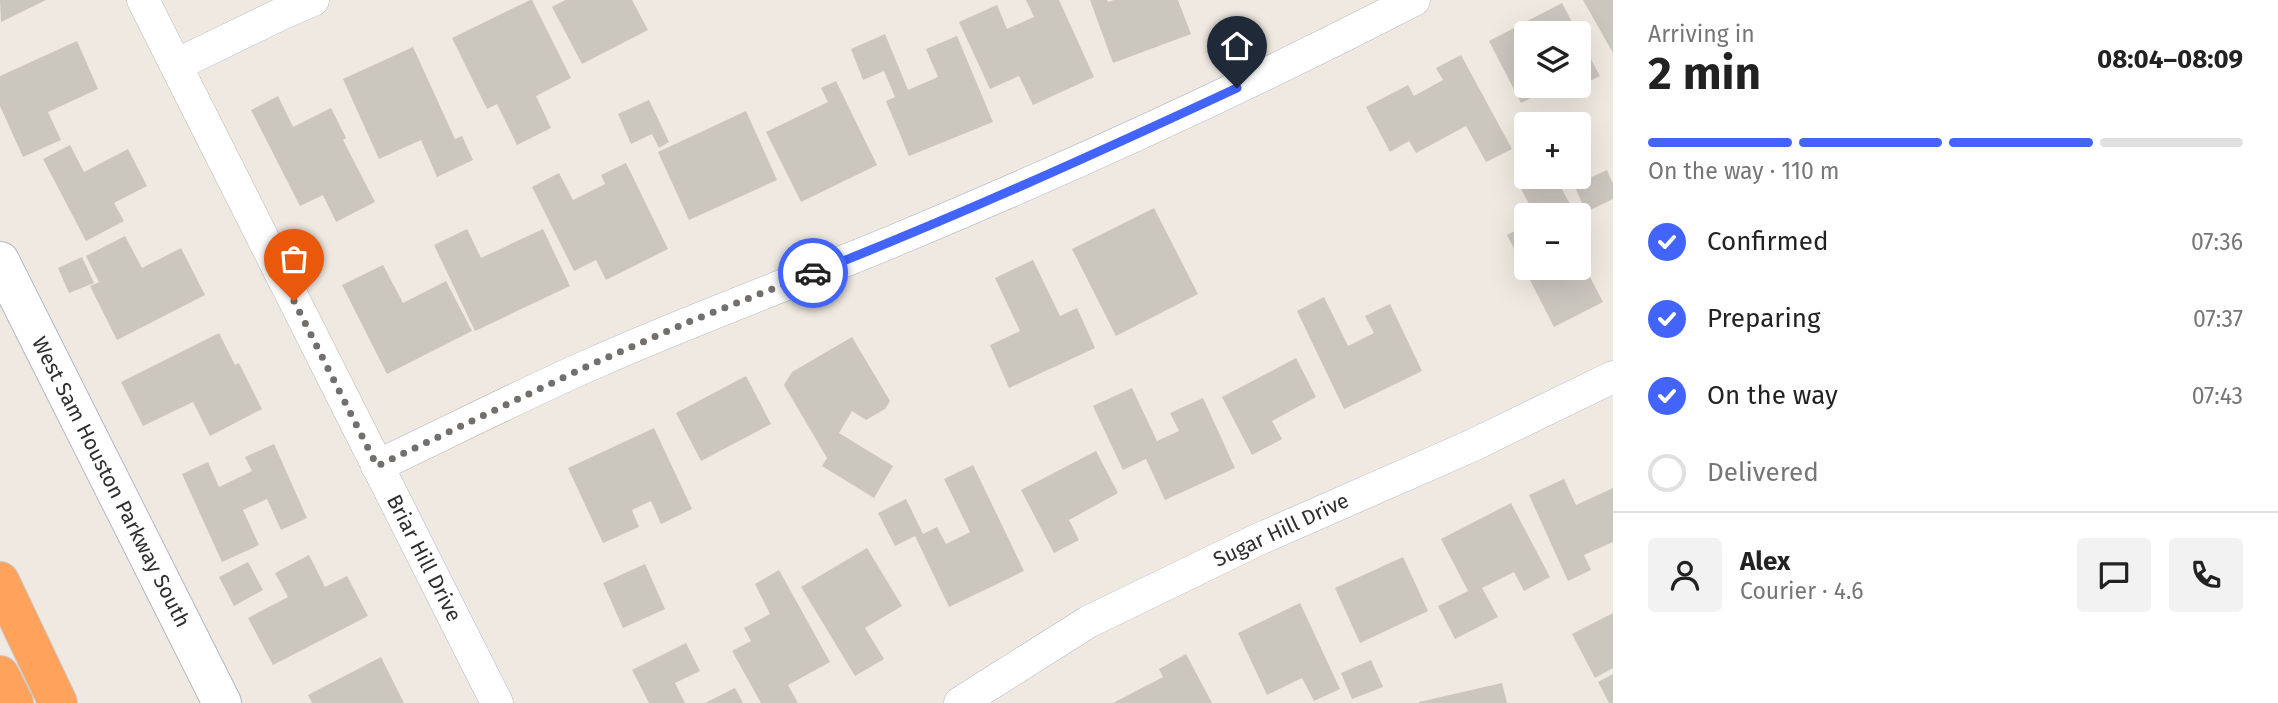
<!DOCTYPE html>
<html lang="en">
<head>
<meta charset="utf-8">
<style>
	:root { --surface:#fff; --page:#f2f2f2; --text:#222; --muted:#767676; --line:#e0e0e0; --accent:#4264fb }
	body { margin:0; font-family:"Fira Sans",sans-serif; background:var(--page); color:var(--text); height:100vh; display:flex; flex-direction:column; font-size:26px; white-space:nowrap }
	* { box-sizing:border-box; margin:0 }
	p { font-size:23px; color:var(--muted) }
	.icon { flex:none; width:38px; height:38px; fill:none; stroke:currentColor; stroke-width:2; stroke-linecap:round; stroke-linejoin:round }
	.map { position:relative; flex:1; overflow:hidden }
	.drawer { display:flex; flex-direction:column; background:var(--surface); width:665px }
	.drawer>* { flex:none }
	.tools { position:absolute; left:1514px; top:21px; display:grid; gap:14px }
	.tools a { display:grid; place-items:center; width:77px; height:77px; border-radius:7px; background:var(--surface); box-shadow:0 7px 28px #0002; font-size:35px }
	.pin { position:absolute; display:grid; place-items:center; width:60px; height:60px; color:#fff; margin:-72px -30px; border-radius:50% 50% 50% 0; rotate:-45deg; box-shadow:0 0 7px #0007 }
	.pin .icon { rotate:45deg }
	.courier { position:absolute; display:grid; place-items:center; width:70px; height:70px; margin:-35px; border:5px solid #4264fb; border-radius:50%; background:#fff; color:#222; box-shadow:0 2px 9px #0007 }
	.head em { font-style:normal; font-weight:700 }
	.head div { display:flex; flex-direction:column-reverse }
	.head { display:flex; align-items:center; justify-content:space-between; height:119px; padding:0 35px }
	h1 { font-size:46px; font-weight:700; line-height:52px }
	.bar { display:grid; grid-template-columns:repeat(4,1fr); gap:10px 7px; align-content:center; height:84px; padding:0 35px }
	.bar i { height:9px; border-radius:5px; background:var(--line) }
	.bar .active { background:var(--accent) }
	.bar p { grid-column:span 4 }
	.line { display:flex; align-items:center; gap:18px; padding:0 35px; border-top:2px solid var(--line) }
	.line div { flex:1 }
	.round { display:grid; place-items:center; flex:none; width:74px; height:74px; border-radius:7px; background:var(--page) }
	ol { padding:0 35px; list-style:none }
	li { display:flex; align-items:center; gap:21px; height:77px }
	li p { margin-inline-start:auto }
	li .icon { padding:7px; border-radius:50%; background:var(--accent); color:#fff; stroke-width:4 }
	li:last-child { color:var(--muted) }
	li i { width:38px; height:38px; border:4px solid var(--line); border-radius:50% }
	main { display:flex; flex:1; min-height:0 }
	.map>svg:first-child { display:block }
	.building { fill:#cbc7bf }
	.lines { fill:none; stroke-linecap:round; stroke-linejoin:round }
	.street-casing { stroke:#b4b7c1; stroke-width:33 }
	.secondary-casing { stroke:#b4b7c1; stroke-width:40 }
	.highway-casing { stroke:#c9c9c9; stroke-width:40 }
	.street { stroke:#fff; stroke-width:32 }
	.secondary { stroke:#fff; stroke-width:38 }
	.highway { stroke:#ffa35c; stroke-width:38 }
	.done { stroke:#726f6d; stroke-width:7; stroke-dasharray:0 12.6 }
	.route { stroke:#4264fb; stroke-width:9 }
	.labels { text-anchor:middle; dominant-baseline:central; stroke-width:5; stroke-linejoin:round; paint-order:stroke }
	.street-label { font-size:21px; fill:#2e2e2e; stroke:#fff }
</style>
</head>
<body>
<main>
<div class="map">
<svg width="1613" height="703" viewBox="0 0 1613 703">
	<rect width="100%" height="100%" fill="#efe9e1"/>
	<!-- building -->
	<g class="building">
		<path d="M0 0H46L1 22Z"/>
		<path d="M530 0H532L571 78 536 96 551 128 517 145 497 104 487 109 452 38Z"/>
		<path d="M565 0H632L648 30 582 64 552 7Z"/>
		<path d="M1026 0H1059L1094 77 1033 105 1019 76 990 89 959 22 997 5 1007 29 1034 17Z"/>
		<path d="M1090 0H1107L1108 2 1114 0H1178L1191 34 1113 63Z"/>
		<path d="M1583 0H1613V53Z"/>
		<path d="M1562 3 1578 33H1526V86H1555L1521 103 1489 41Z"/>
		<path d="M885 34 908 90 938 77 926 49 957 36 993 122 909 156 886 101 895 97 884 71 863 80 851 49Z"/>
		<path d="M1578 35 1600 76 1578 87Z"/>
		<path d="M77 41 98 89 48 112 61 140 23 157 0 106V76Z"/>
		<path d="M413 47 455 139 462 136 473 160 437 177 421 140 379 159 343 79Z"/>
		<path d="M1461 55 1512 149 1486 162 1466 126 1416 153 1409 141 1390 152 1366 107 1408 85 1414 96 1443 80 1436 68Z"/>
		<path d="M836 81 877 165 801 202 766 132 828 102 821 88Z"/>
		<path d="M278 96 293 127 331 108 346 138 343 140 375 202 336 222 323 195 300 206 251 110Z"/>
		<path d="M649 100 669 142 659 148 652 134 631 144 618 114Z"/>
		<path d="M746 111 777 180 689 220 658 152Z"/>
		<path d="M70 145 84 172 128 149 147 186 114 203 124 221 86 241 43 159Z"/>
		<path d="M626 163 668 249 606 280 596 260 574 271 532 187 559 173 573 200 605 184 601 175Z"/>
		<path d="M1607 170 1613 184V199L1586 212 1574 185Z"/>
		<path d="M1538 177H1555L1570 204 1556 211 1559 215H1535L1520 187Z"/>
		<path d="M1154 208 1198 294 1116 336 1072 249Z"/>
		<path d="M1526 225V268H1578V254L1603 302 1554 327 1507 235Z"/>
		<path d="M467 229 481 258 543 229 570 286 475 331 434 245Z"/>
		<path d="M125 236 142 268 181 248 205 295 117 340 90 286 99 282 86 256Z"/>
		<path d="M82 257 94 283 69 293 58 268Z"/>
		<path d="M1033 260 1060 316 1077 308 1095 348 1009 388 990 345 1020 331 995 278Z"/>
		<path d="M383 265 403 303 446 281 472 331 387 374 342 285Z"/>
		<path d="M1324 297 1348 346 1374 333 1365 316 1390 304 1422 371 1344 409 1297 311Z"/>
		<path d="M219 333 235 365 239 363 262 409 210 436 193 402 143 426 121 382Z"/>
		<path d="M852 337 890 401 885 409 866 420 852 411 839 433 893 466 874 498 822 466 827 458 784 385 792 372Z"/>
		<path d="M1296 358 1316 397 1272 421 1282 439 1252 455 1222 397Z"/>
		<path d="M746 376 771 424 701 461 676 413Z"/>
		<path d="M1132 388 1157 441 1179 431 1170 413 1203 398 1235 468 1165 500 1146 459 1123 470 1093 406Z"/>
		<path d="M654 428 692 509 661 524 651 501 632 510 639 527 603 543 568 468Z"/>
		<path d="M274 444 307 518 281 530 267 499 243 510 259 545 222 562 182 474 208 462 219 487 252 471 245 457Z"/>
		<path d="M1096 451 1118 493 1069 520 1079 540 1054 553 1021 490Z"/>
		<path d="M973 465 1024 571 949 607 915 536 895 546 878 513 906 499 923 534 937 527 946 544 970 532 944 479Z"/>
		<path d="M1564 479 1576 505 1613 488V542L1584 555 1591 570 1568 581 1529 495Z"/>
		<path d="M1511 503 1550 577 1524 591 1514 572 1482 588 1498 617 1455 639 1438 606 1468 591 1441 539Z"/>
		<path d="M867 548 902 606 865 628 884 659 855 676 801 587Z"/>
		<path d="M309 555 325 587 347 576 368 616 273 665 248 618 288 597 275 573Z"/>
		<path d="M1403 557 1428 611 1360 643 1335 588Z"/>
		<path d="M248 562 263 590 234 606 219 577Z"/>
		<path d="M645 564 665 609 623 628 603 583Z"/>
		<path d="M779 570 830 662 788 685 798 703H761L732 651 751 641 744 628 770 614 755 584Z"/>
		<path d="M1300 603 1340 689 1314 701 1302 678 1267 695 1238 633Z"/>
		<path d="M1613 613V668L1595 678 1572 634Z"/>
		<path d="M686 643 700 671 675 683 685 703H649L632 670Z"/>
		<path d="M1186 654 1212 703H1113L1163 677 1159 669Z"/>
		<path d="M381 657 404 703H312L308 695Z"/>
		<path d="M1371 660 1383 687 1352 699 1341 673Z"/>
		<path d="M1613 674V703H1609L1598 682Z"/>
		<path d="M1502 683 1507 703H1419V702Z"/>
		<path d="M735 688 743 703H705Z"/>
	</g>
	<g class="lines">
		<defs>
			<g id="street">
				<path d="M143 0 497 703"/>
				<path d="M176 65 281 14 313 0"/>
				<path d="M377 466C449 432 521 395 594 363 693 319 795 282 896 240 1071 167 1245 87 1414 0"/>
				<path d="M960 703 1088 622 1257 540 1471 446 1613 377"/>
			</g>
			<path id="secondary" d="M0 261 222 703"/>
			<g id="highway">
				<path d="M0 581 58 703"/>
				<path d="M0 675 14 703"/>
			</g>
		</defs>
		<!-- street casing -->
		<use href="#street" class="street-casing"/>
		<!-- secondary casing -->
		<use href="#secondary" class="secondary-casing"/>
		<!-- highway casing -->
		<use href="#highway" class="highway-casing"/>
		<!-- street -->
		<use href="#street" class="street"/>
		<!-- secondary -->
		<use href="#secondary" class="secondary"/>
		<!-- highway -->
		<use href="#highway" class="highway"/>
	</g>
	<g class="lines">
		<!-- done -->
		<path class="done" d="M294 301 377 466 592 364 691 321 813 273"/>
		<!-- route -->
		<path class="route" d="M813 273C956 217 1097 153 1237 88"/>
	</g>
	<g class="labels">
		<!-- street labels -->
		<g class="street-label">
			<text transform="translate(111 482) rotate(63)">West Sam Houston Parkway South</text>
			<text transform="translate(1281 530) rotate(-25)">Sugar Hill Drive</text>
			<text transform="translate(424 558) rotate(63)">Briar Hill Drive</text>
		</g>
	</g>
</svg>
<div class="tools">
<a><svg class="icon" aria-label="layers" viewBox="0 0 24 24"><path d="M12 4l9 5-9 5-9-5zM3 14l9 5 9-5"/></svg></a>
<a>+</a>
<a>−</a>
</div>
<div class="pin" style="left:294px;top:301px;background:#ea580c"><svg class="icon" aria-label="bag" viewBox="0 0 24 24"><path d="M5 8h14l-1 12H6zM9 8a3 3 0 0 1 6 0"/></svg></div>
<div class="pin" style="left:1237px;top:88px;background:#1f2937"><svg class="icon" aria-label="home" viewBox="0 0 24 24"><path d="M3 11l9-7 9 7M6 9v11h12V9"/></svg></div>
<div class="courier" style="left:813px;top:273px"><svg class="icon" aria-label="car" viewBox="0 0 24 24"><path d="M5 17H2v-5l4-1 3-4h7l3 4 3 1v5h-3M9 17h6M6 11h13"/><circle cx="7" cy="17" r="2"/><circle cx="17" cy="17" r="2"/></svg></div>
</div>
<section class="drawer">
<div class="head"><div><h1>2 min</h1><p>Arriving in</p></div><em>08:04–08:09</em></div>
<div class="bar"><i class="active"></i><i class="active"></i><i class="active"></i><i></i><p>On the way · 110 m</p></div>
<ol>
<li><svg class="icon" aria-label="check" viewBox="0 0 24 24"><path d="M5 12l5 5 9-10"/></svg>Confirmed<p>07:36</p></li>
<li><svg class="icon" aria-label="check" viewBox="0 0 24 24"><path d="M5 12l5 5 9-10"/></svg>Preparing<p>07:37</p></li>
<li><svg class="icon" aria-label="check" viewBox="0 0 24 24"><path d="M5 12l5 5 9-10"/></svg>On the way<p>07:43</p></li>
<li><i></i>Delivered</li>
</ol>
<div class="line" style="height:126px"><a class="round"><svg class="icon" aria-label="person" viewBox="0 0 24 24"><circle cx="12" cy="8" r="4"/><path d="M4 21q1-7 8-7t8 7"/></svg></a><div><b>Alex</b><p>Courier · 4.6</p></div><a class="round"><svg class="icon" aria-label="chat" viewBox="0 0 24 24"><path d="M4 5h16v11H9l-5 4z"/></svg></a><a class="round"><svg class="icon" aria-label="phone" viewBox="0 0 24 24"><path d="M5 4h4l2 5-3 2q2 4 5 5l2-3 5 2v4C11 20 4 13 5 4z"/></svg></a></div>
</section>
</main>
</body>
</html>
